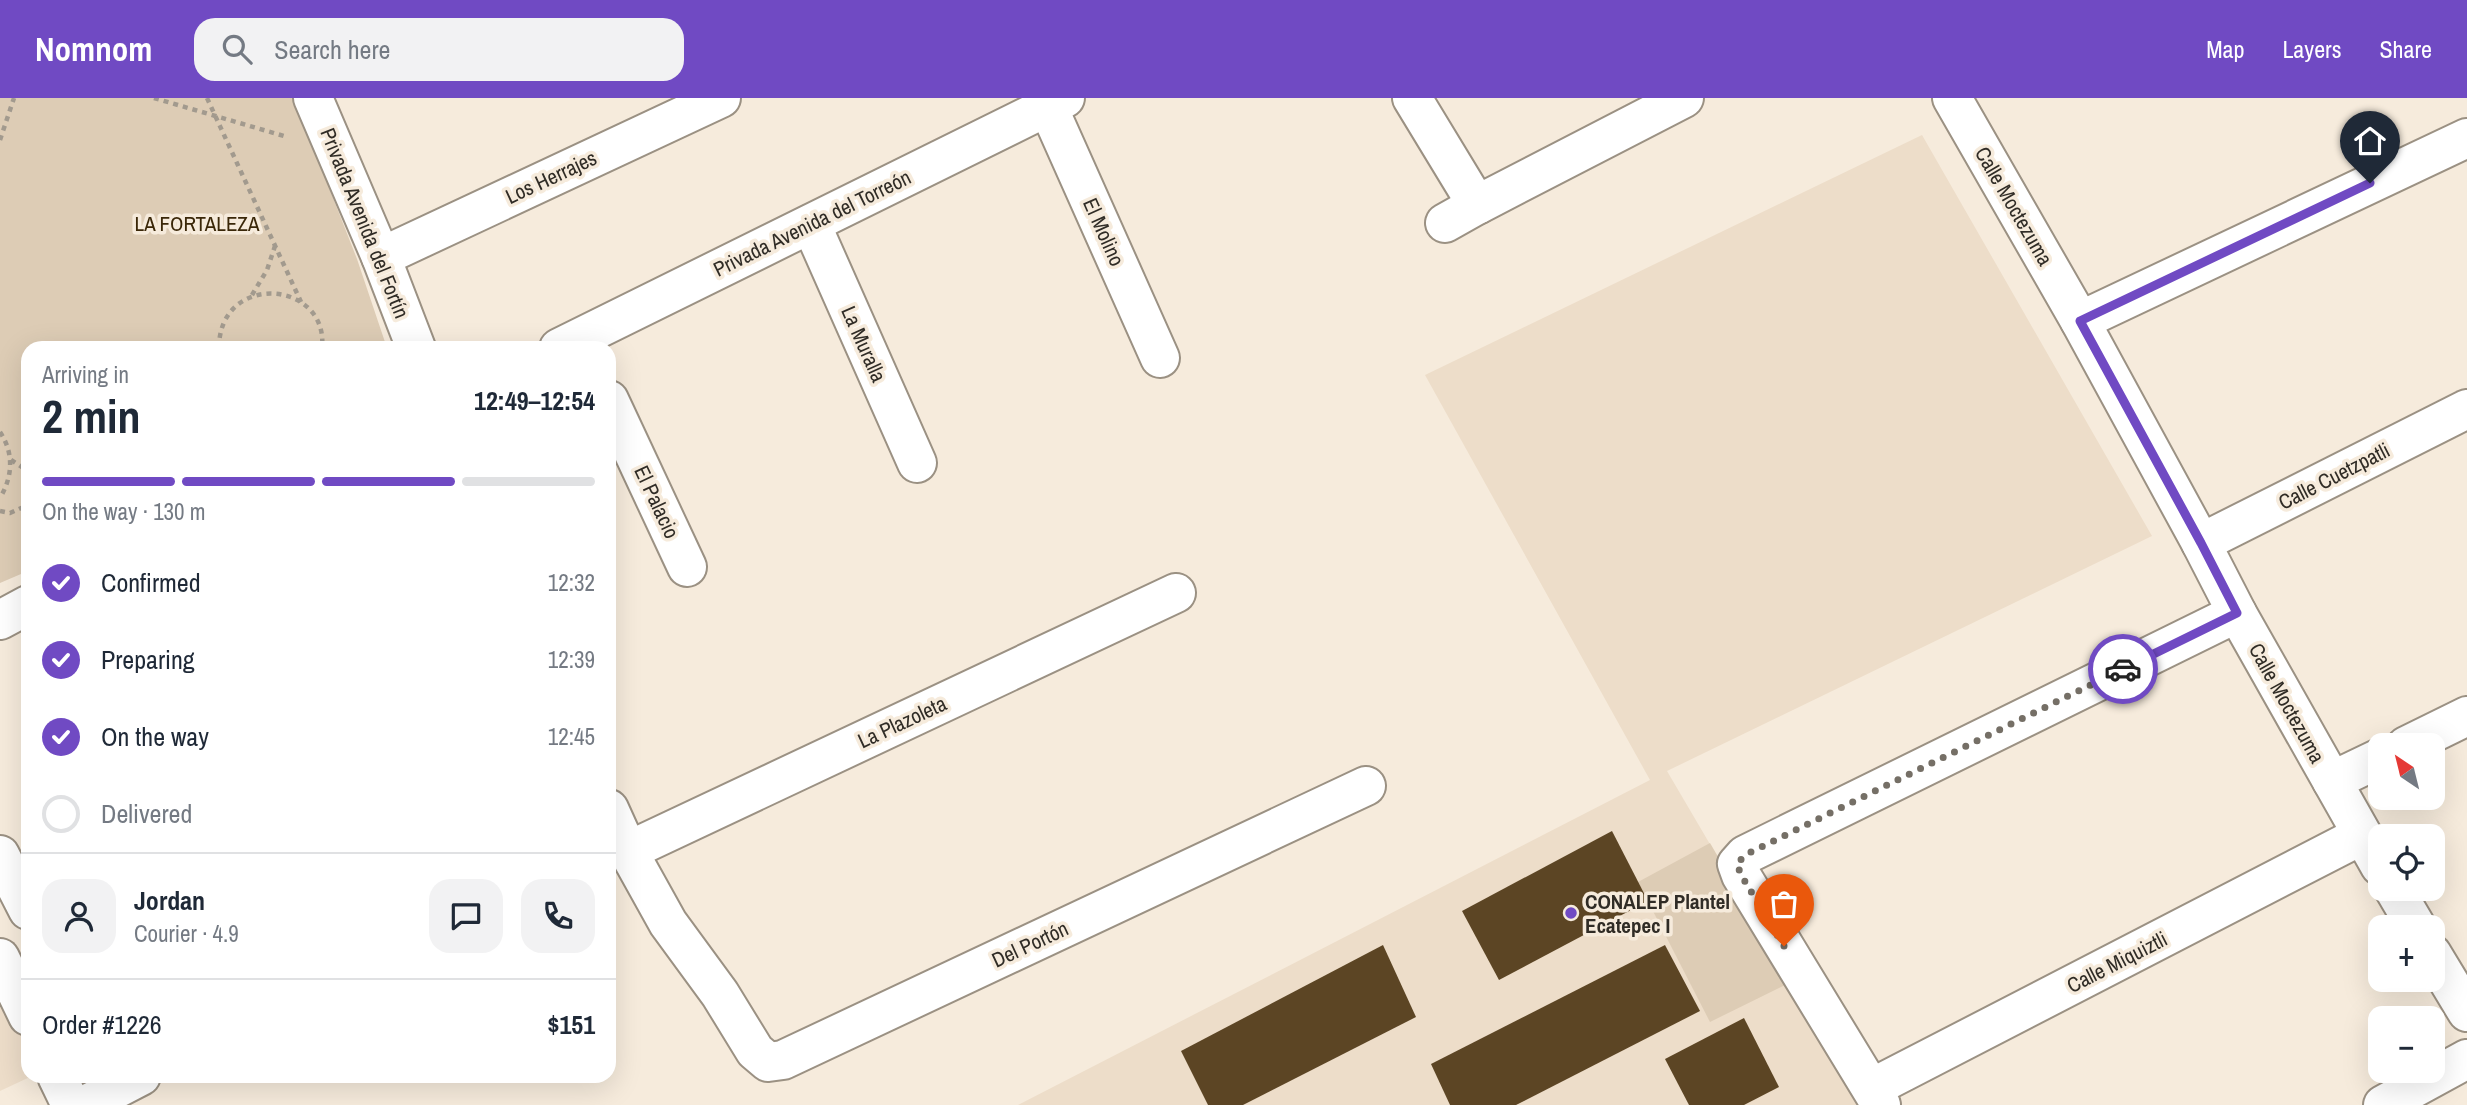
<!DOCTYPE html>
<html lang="en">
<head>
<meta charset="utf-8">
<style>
	:root { --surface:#fff; --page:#f2f2f3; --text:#1f2937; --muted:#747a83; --line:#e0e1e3; --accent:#704ac3 }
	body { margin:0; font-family:"Archivo Narrow",sans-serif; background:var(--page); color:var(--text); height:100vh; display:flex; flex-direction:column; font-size:26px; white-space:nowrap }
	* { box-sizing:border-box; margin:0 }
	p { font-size:23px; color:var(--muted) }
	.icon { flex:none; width:38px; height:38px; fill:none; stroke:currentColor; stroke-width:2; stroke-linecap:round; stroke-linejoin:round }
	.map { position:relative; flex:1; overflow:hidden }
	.side { position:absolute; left:21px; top:243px; width:595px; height:742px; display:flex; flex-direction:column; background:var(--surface); border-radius:21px; box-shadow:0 7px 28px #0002 }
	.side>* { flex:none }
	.needle { width:46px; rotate:325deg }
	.controls { position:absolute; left:2368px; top:635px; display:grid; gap:14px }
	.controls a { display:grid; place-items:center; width:77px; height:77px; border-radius:14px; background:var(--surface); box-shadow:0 7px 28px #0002; font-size:35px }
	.pin { position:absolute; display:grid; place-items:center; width:60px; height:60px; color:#fff; margin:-72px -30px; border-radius:50% 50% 50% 0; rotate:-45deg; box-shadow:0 0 7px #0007 }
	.pin .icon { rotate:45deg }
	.courier { position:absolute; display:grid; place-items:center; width:70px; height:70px; margin:-35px; border:5px solid #704ac3; border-radius:50%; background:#fff; color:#222; box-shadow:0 2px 9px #0007 }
	.headline em { font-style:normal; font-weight:800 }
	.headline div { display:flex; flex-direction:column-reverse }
	.headline { display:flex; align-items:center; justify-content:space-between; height:119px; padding:0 21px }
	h1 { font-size:46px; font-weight:800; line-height:52px }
	.bar { display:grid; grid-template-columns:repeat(4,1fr); gap:10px 7px; align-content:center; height:84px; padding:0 21px }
	.bar i { height:9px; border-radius:5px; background:var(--line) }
	.bar .selected { background:var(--accent) }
	.bar p { grid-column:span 4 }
	.line { display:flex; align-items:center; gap:18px; padding:0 21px; border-top:2px solid var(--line) }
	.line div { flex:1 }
	.round { display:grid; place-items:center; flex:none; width:74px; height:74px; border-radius:21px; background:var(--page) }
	ol { padding:0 21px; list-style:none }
	li { display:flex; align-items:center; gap:21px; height:77px }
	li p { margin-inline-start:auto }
	li .icon { padding:7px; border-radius:50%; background:var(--accent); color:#fff; stroke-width:4 }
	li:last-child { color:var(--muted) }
	li i { width:38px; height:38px; border:4px solid var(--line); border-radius:50% }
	header { display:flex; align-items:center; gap:42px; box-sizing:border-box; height:98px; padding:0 35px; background:var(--accent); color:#fff }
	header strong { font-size:33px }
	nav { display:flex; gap:38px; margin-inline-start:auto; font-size:24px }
	.search { width:490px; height:63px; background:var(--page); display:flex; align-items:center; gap:18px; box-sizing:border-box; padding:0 24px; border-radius:21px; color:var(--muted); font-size:26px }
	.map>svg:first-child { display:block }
	.built { fill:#edddc9 }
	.green { fill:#ddccb5 }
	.building { fill:#5c4524 }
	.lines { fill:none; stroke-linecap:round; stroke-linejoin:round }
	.street-casing { stroke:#9b9183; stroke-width:42 }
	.path { stroke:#a29a8e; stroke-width:4.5; stroke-dasharray:5 5; stroke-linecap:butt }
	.street { stroke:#fff; stroke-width:38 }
	.done { stroke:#756f66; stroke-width:7; stroke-dasharray:0 12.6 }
	.route { stroke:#704ac3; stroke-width:9 }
	.poi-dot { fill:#704ac3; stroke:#f6ebdc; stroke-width:2.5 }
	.labels { text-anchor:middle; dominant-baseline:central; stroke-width:7; stroke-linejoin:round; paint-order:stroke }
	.street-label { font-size:21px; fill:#302c26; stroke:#f6ebdc }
	.park-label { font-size:21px; fill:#3a2708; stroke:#f6ebdc }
	.poi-label { font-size:21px; font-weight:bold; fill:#302c26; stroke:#f6ebdc; text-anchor:start }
</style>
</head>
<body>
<header>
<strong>Nomnom</strong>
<div class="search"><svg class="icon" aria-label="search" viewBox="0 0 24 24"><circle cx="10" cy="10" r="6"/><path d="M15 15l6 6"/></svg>Search here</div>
<nav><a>Map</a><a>Layers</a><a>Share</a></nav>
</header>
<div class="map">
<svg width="2467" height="1007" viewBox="0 0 2467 1007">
	<rect width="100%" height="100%" fill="#f6ebdc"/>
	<!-- built -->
	<g class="built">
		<path d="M1922 37 2152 438 1667 673 1863 1007H1018L1650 682 1425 277Z"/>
		<path d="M0 870 28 931V978H32L0 993Z"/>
	</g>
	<!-- green -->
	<g class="green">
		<path d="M0 0H294L357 161 387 250H28V473L0 485Z"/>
		<path d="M1710 745 1791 884 1710 924 1638 784Z"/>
	</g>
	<!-- building -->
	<g class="building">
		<path d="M1612 733 1648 803 1499 882 1462 813Z"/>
		<path d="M1383 847 1416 919 1243 1007H1208L1181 953Z"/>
		<path d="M1665 847 1700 913 1516 1007H1450L1431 966Z"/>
		<path d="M1744 920 1779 989 1744 1007H1689L1665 961Z"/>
	</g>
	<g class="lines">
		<defs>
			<g id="street">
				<path d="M313 0 381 159 416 250"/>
				<path d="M1412 0 1477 107"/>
				<path d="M1952 0 2080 223 2201 445 2237 515 2380 768"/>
				<path d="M1048 9 1160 260"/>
				<path d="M1445 125 1477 107 1684 0"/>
				<path d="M811 126 917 365"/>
				<path d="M381 159 721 0"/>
				<path d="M2080 223 2467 40"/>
				<path d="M559 250 1065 0"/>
				<path d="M609 302 687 469"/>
				<path d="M2201 445 2467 311"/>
				<path d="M0 522 28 507"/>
				<path d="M2406 648 2467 618"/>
				<path d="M2332 683 2380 660"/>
				<path d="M609 711 628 753 668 825 720 896 755 953 768 964 783 962 1366 688"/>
				<path d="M628 753 1176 495"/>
				<path d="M0 757 28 812"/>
				<path d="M2394 791 2417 830"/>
				<path d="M2432 856 2467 914"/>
				<path d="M0 860 28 918"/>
				<path d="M57 978 71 1007"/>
				<path d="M1872 990 2362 737"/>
				<path d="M85 1007 141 978"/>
				<path d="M1881 1007 1741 777 1737 766 1745 757 2237 515"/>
				<path d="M2383 1007 2467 961"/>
			</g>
		</defs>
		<!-- street casing -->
		<use href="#street" class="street-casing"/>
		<!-- path -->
		<g class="path">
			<path d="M154 0 284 38"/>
			<path d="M207 0 301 204"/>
			<path d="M0 42 14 0"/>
			<path d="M252 197 267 172 275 148"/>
			<path d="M219 250C219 173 329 182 322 250"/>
			<path d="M0 334C14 355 13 378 0 400"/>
			<path d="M11 362 28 373"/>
			<path d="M0 413 10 415 28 407"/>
		</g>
		<!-- street -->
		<use href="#street" class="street"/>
	</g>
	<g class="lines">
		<!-- done -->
		<path class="done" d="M1784 848 1741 777 1737 766 1745 757 2123 571"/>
		<!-- route -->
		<path class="route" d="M2123 571 2237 515 2201 445 2080 223 2370 85"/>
	</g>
	<!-- markers -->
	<circle class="poi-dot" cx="1571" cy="815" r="7"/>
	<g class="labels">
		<!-- street labels -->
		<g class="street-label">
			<text transform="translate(551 79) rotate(-25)">Los Herrajes</text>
			<text transform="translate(2014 108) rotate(60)">Calle Moctezuma</text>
			<text transform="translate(365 125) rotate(68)">Privada Avenida del Fortín</text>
			<text transform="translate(812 125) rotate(-26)">Privada Avenida del Torreón</text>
			<text transform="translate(1104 134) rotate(66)">El Molino</text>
			<text transform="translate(864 246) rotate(66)">La Muralla</text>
			<text transform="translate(2334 378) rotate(-27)">Calle Cuetzpatli</text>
			<text transform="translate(657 404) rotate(65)">El Palacio</text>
			<text transform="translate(2287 605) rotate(61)">Calle Moctezuma</text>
			<text transform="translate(902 624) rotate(-25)">La Plazoleta</text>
			<text transform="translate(1030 846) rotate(-25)">Del Portón</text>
			<text transform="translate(2117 864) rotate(-27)">Calle Miquiztli</text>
		</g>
		<!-- park labels -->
		<g class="park-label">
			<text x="197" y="125">LA FORTALEZA</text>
		</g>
		<!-- poi labels -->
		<g class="poi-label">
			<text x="1585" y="803">CONALEP Plantel<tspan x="1585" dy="24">Ecatepec I</tspan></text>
		</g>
	</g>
</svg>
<div class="controls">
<a><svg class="needle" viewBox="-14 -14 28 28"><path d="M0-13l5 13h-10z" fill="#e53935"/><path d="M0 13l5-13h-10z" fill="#747a83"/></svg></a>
<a><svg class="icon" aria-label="locate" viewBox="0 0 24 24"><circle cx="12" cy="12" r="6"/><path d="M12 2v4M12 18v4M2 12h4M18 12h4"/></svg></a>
<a>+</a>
<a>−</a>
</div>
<div class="pin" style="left:1784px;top:848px;background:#ea580c"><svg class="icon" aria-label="bag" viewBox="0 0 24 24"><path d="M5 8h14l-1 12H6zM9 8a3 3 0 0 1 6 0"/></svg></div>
<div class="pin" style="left:2370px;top:85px;background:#1f2937"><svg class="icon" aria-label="home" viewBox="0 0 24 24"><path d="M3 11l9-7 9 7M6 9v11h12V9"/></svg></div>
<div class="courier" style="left:2123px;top:571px"><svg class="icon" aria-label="car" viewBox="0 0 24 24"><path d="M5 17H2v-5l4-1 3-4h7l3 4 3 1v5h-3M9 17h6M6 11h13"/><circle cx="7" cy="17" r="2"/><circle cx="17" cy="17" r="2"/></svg></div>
<section class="side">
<div class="headline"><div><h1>2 min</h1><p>Arriving in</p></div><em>12:49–12:54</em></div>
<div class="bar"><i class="selected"></i><i class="selected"></i><i class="selected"></i><i></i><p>On the way · 130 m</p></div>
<ol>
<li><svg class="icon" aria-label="check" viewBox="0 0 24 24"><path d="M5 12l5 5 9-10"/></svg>Confirmed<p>12:32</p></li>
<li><svg class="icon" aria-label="check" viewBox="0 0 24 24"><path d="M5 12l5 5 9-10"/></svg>Preparing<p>12:39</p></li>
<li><svg class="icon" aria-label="check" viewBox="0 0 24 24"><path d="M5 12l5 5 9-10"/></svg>On the way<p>12:45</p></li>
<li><i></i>Delivered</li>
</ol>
<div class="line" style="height:126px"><a class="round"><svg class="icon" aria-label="person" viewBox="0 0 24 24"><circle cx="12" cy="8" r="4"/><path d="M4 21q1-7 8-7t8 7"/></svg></a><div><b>Jordan</b><p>Courier · 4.9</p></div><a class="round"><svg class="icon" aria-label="chat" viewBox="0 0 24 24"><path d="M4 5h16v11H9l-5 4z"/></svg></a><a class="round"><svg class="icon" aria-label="phone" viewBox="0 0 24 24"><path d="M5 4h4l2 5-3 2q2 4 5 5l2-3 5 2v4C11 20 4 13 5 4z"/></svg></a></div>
<div class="line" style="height:91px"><div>Order #1226</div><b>$151</b></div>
</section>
</div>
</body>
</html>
